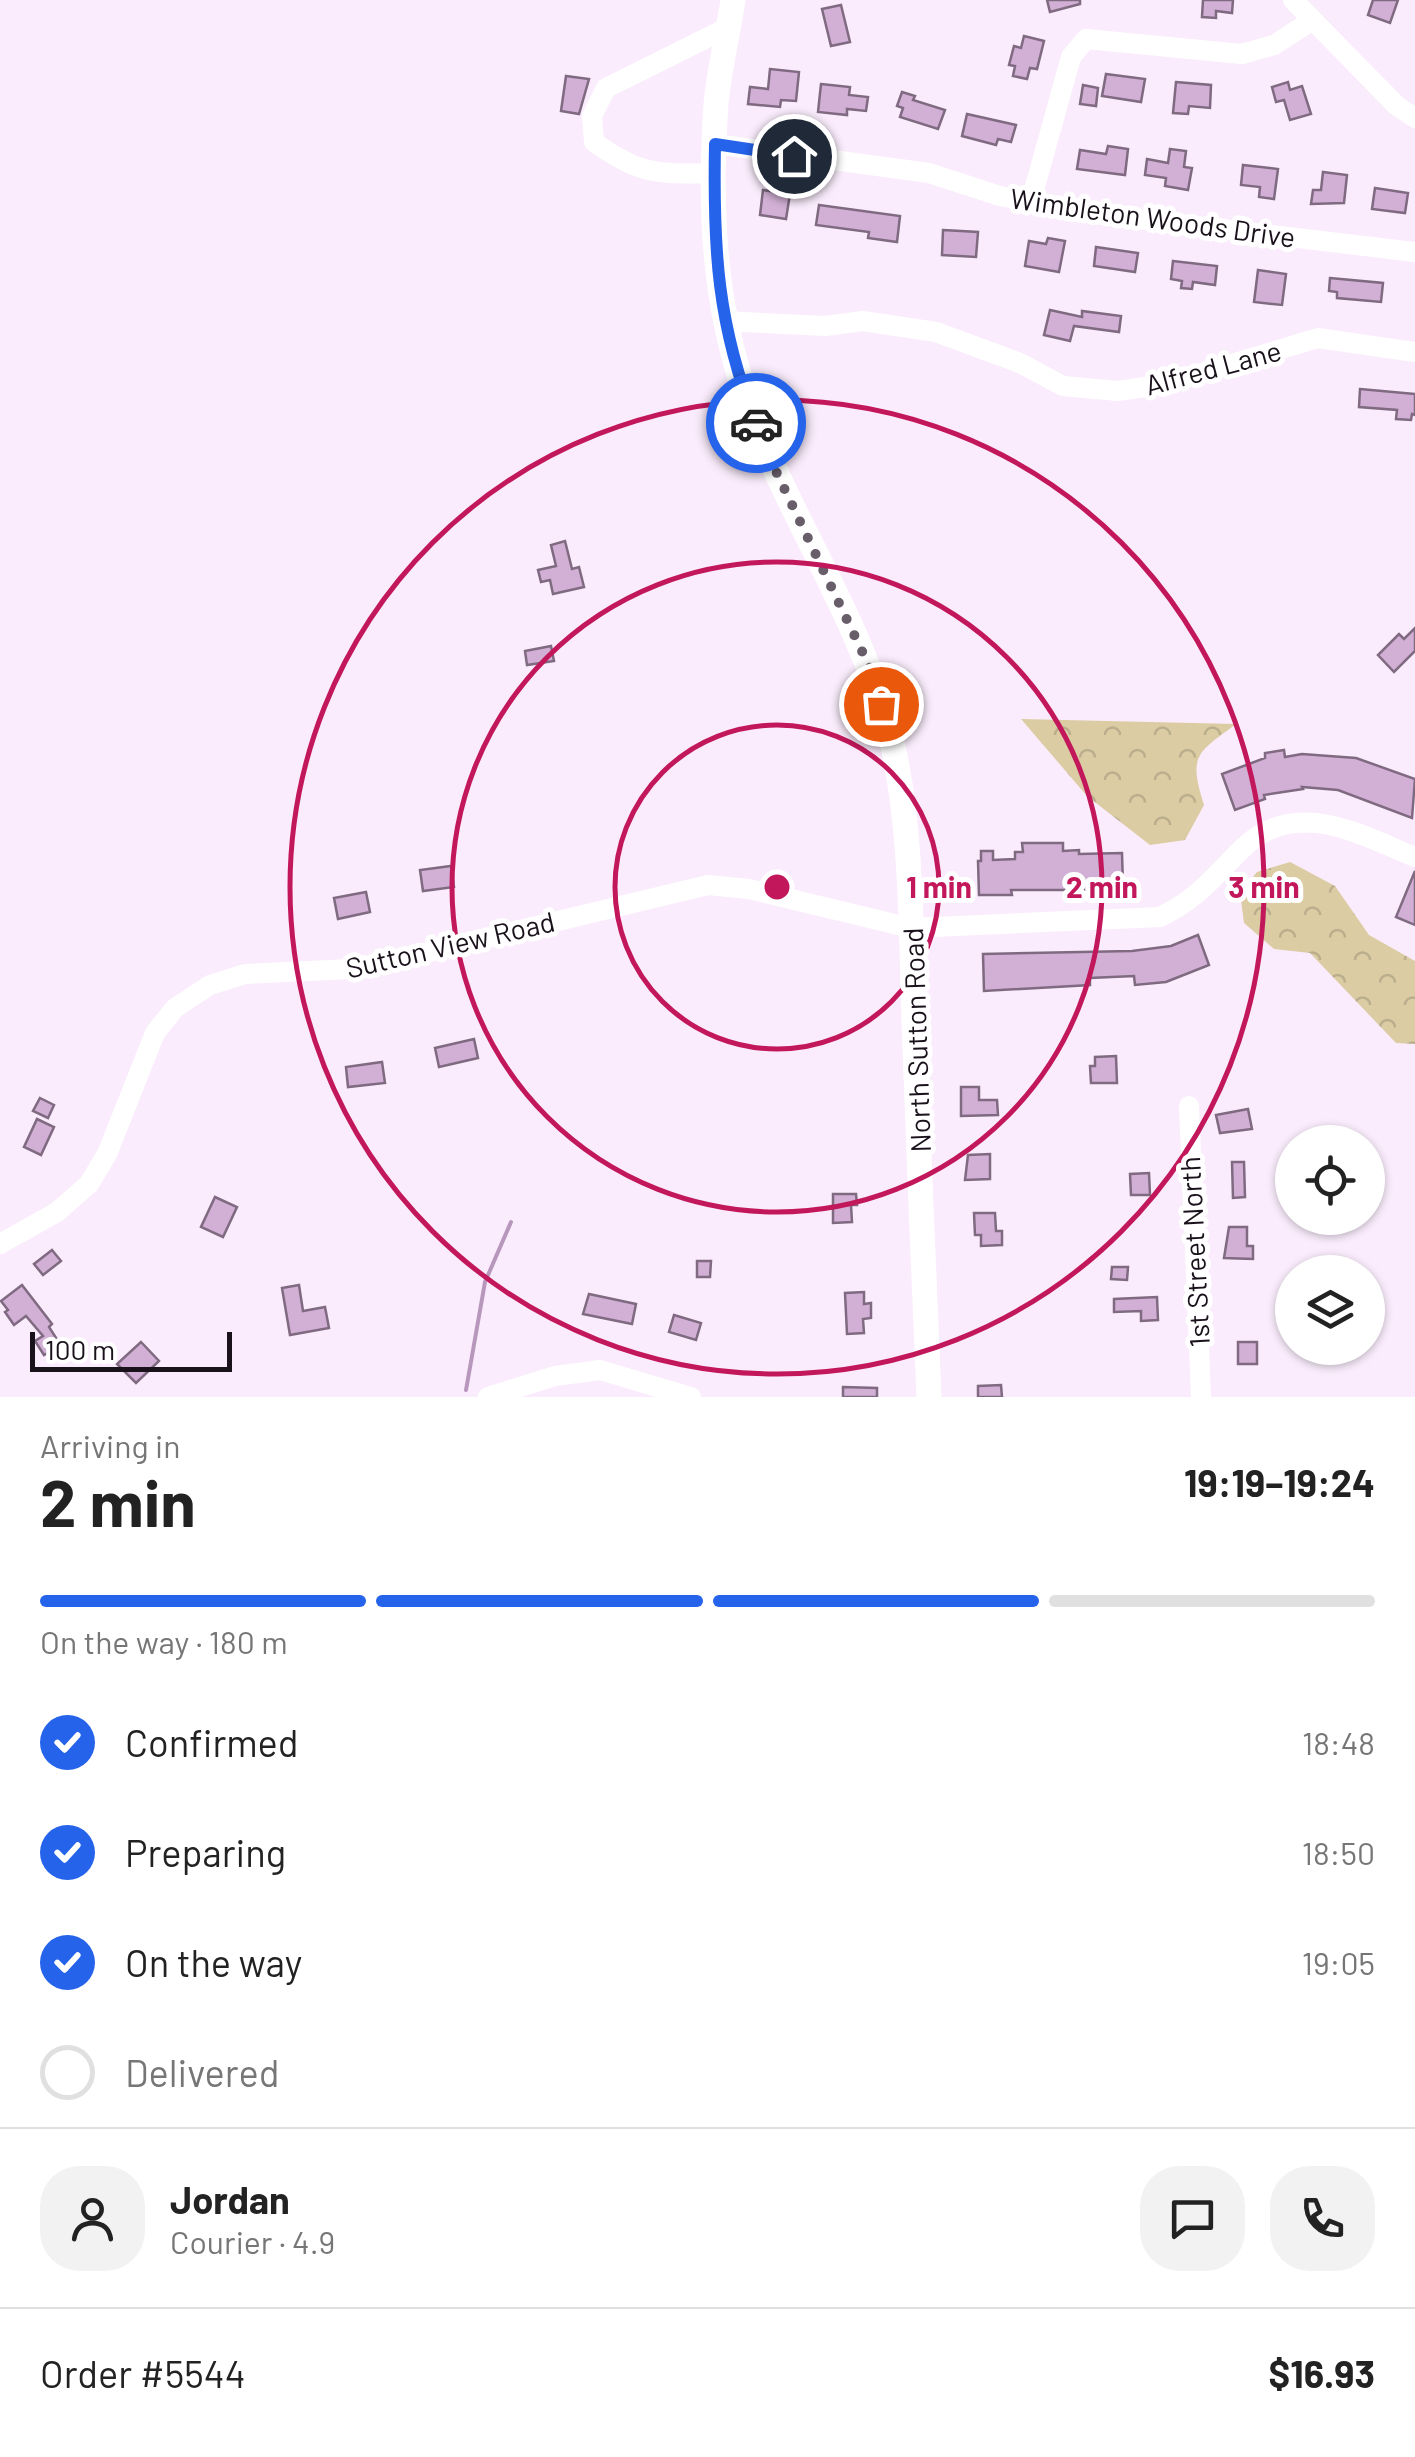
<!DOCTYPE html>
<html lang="en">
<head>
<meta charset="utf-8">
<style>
	:root { --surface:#fff; --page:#f2f2f2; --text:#222; --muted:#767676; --line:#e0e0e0; --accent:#2563eb }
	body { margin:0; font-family:Barlow,sans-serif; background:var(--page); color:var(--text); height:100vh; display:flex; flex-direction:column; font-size:38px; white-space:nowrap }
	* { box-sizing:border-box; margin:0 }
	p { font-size:32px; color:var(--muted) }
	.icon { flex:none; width:55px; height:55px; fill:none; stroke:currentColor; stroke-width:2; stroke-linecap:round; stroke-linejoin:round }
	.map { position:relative; height:1397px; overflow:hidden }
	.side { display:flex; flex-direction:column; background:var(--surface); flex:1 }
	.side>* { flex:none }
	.controls { position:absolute; left:1275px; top:1125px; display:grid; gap:20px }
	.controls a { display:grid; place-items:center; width:110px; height:110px; border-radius:50%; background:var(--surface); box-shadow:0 2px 8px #0004; font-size:50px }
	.scale { position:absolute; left:30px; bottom:25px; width:202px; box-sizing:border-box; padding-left:10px; border:5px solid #1a121b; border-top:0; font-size:28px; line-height:35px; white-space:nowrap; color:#1a121b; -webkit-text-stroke:8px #fff; paint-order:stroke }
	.pin { position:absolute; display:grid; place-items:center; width:85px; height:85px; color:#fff; margin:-42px; border:5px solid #fff; border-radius:50%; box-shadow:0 2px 10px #0007 }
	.courier { position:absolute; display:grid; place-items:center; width:100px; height:100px; margin:-50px; border:8px solid #2563eb; border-radius:50%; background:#fff; color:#222; box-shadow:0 2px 12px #0007 }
	.headline em { font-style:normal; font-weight:700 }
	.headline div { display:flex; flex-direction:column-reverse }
	.headline { display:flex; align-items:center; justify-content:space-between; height:170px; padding:0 40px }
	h1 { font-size:65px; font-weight:700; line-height:75px }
	.bar { display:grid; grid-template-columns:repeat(4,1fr); gap:15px 10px; align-content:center; height:120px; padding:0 40px }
	.bar i { height:12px; border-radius:8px; background:var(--line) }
	.bar .active { background:var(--accent) }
	.bar p { grid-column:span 4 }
	.line { display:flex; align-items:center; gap:25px; padding:0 40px; border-top:2px solid var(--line) }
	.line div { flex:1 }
	.round { display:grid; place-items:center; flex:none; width:105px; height:105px; border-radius:40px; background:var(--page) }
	ol { padding:0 40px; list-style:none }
	li { display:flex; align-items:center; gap:30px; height:110px }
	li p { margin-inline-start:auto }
	li .icon { padding:10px; border-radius:50%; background:var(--accent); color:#fff; stroke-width:4 }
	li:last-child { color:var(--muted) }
	li i { width:55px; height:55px; border:5px solid var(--line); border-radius:50% }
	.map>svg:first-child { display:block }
	.forest { fill:url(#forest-crowns) }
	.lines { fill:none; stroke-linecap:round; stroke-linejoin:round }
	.stream { stroke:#b897bc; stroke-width:4 }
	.building { fill:#d2b0d6; stroke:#7f6a81; stroke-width:2.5 }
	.minor { stroke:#fff; stroke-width:20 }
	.major { stroke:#fff; stroke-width:25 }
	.done { stroke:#685e6a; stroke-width:10; stroke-dasharray:0 18 }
	.route { stroke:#2563eb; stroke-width:12 }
	.ring { fill:none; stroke:#c2185b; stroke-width:5 }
	.labels { text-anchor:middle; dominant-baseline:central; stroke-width:10; stroke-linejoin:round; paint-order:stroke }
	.street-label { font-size:28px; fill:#1a121b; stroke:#fff }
	.centre { fill:#c2185b; stroke:#fff; stroke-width:5 }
	.ring-label { font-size:30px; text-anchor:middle; font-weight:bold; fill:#c2185b; stroke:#fff; stroke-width:10; stroke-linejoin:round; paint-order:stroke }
</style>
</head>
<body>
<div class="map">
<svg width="1415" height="1397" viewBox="0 0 1415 1397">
	<defs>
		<pattern id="forest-crowns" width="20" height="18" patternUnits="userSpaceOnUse" patternTransform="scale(2.5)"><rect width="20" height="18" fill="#dbcca3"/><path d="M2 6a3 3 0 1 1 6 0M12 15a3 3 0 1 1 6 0" fill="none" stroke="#bbae8c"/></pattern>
	</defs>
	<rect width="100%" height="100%" fill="#faecfc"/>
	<!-- forest -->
	<g class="forest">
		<path d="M1021 719 1236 724C1197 753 1188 755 1204 805L1185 840 1150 845 1087 796Z"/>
		<path d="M1290 862 1335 886 1369 935 1415 961V1044L1396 1043 1310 953 1274 949 1244 923 1240 893 1257 872Z"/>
	</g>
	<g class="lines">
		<!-- stream -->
		<path class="stream" d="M466 1390 485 1282 511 1222"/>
	</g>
	<!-- building -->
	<g class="building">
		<path d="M1047 0H1080V4L1050 12Z"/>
		<path d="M1203 0H1233L1232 13 1216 11V18L1202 17Z"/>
		<path d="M1373 0H1398L1390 23 1368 15Z"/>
		<path d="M841 5 850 42 831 46 822 9Z"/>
		<path d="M1024 36 1044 41 1037 69 1030 68 1027 79 1013 76 1015 66 1009 65 1014 46 1021 48Z"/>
		<path d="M770 69 799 72 796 101 781 100 780 107 748 104 750 87 768 89Z"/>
		<path d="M1106 74 1145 79 1141 102 1102 96Z"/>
		<path d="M566 76 589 79 579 114 561 111Z"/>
		<path d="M1176 82 1211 85 1210 108 1189 106 1188 114 1173 113Z"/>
		<path d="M1288 82 1290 90 1302 86 1311 114 1290 120 1284 100 1276 102 1272 87Z"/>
		<path d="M821 84 850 87 849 95 868 97 866 111 847 109V115L818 112Z"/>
		<path d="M1083 85 1098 88 1096 106 1080 104Z"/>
		<path d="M902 92 915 96 913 100 945 110 938 129 900 117 903 108 897 106Z"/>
		<path d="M967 114 1016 125 1011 142 998 139 996 145 962 136Z"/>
		<path d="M1108 146 1128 149 1125 175 1077 169 1080 150 1106 154Z"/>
		<path d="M1170 149 1186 151 1184 167 1192 168 1188 190 1165 186 1166 178 1145 175 1147 159 1168 163Z"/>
		<path d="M1243 165 1278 169 1274 199 1259 197 1260 187 1241 185Z"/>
		<path d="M1323 172 1347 175 1344 203 1311 204 1313 190H1321Z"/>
		<path d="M1375 188 1408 193 1405 213 1372 209Z"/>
		<path d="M763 190 790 194 786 219 760 215Z"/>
		<path d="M819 205 900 216 897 242 868 238 869 232 816 225Z"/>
		<path d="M943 230 978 232 976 257 942 255Z"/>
		<path d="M1048 238 1065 241 1059 272 1025 266 1029 241 1046 244Z"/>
		<path d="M1096 247 1138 253 1135 272 1094 266Z"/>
		<path d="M1173 261 1217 266 1215 285 1193 282 1192 289 1181 288 1182 281 1171 279Z"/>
		<path d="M1258 270 1286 274 1282 305 1254 302Z"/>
		<path d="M1330 278 1383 283 1381 302 1337 298V292L1329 291Z"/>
		<path d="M1050 310 1082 317V311L1121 316 1119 332 1074 326 1070 341 1044 335Z"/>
		<path d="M1360 389 1415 394V415L1412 414 1411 420 1396 419 1397 410 1359 407Z"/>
		<path d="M565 541 572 569 579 567 584 587 553 594 550 580 541 582 538 570 556 566 551 545Z"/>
		<path d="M1415 628V651L1394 672 1378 655 1399 634 1404 639Z"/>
		<path d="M551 646 554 661 527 665 525 651Z"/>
		<path d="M1284 750 1285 757 1302 754 1356 758 1415 779 1412 818 1338 790 1302 787 1303 789 1264 795 1265 799 1235 810 1222 774 1265 758V753Z"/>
		<path d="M1022 843H1063V851L1079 850V854L1122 853 1123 885 1087 886V890H1011L1012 895H979L978 861H981V851H993V860L1015 859V852H1023Z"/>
		<path d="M451 866 454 887 423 891 420 870Z"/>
		<path d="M1415 871V925L1396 917Z"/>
		<path d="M366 892 370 912 338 919 334 898Z"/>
		<path d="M1198 935 1209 965 1166 982 1135 985 1134 976 1090 978V985L984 991 983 954 1132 951 1171 946Z"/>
		<path d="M474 1039 478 1058 439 1067 435 1048Z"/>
		<path d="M1116 1056 1117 1083H1091L1090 1066H1095V1057Z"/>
		<path d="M382 1062 385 1083 348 1087 346 1067Z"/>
		<path d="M961 1087H979V1100H997L998 1115 961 1116Z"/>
		<path d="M40 1098 54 1105 48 1118 33 1111Z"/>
		<path d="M1248 1109 1252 1129 1220 1133 1216 1115Z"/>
		<path d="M37 1119 54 1127 41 1155 24 1147Z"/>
		<path d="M990 1154V1179L965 1180 968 1155Z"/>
		<path d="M1232 1162H1244L1245 1197 1233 1198Z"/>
		<path d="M1149 1173 1150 1195H1131L1130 1174Z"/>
		<path d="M833 1194H856L857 1205H851L852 1222 833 1223Z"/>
		<path d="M215 1197 237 1207 223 1237 201 1227Z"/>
		<path d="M974 1213H995L996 1231H1002V1245L981 1246V1235H975Z"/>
		<path d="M1229 1227H1247V1246H1253V1259L1224 1258Z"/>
		<path d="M52 1250 61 1261 43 1275 34 1264Z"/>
		<path d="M697 1261H711L710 1277H697Z"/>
		<path d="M1112 1267H1128L1127 1280 1111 1279Z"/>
		<path d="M22 1285 52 1324 49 1327 65 1352 58 1357 53 1350 44 1355 35 1341 43 1336 26 1316 14 1325 5 1312 8 1310 1 1301Z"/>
		<path d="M299 1285 303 1311 325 1307 329 1328 290 1335 282 1288Z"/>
		<path d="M864 1292V1304L871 1303V1318L863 1319 864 1333 847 1334 845 1293Z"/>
		<path d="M589 1294 636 1304 632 1324 583 1314Z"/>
		<path d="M1157 1297 1158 1320 1141 1321V1311L1114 1312V1299Z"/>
		<path d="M674 1315 701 1323 696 1340 669 1332Z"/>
		<path d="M141 1342 159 1361 136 1383 117 1364Z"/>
		<rect x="1238" y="1342" width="19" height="22"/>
		<path d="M1001 1385 1002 1397H978V1386Z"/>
		<path d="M843 1387 877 1388V1397H843Z"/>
	</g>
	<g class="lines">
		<!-- minor -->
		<g class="minor">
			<path d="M1293 0 1397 106 1415 118"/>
			<path d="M715 144 929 173 1000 196 1079 212 1415 252"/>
			<path d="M715 173C659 174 641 176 594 142L592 116 606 88 729 27"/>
			<path d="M1031 201 1071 57 1086 39 1242 54 1274 45 1311 21"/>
			<path d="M723 321 825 326 863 321 936 332 1020 363 1063 386 1118 391 1165 384 1318 338 1415 352"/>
			<path d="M1189 1106 1201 1397"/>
			<path d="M0 1244 57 1212 89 1184 107 1154 155 1033 175 1008 210 985 245 974 351 969 379 964 708 885 749 889 911 928 1160 917C1199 898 1213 877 1243 848 1295 797 1359 834 1415 857"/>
			<path d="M488 1397 555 1376 600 1370 691 1397"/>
		</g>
		<!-- major -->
		<path class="major" d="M733 0C728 34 719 70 716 104 707 237 717 343 773 465 813 554 866 639 890 734 912 820 911 931 914 1020 918 1146 924 1271 929 1397"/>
	</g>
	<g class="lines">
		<!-- done -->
		<path class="done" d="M756 423 772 463 871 670 881 704"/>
		<!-- route -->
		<path class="route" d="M756 423C717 325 713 248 715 144L794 156"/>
	</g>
	<!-- distance rings -->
	<g class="ring">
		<circle cx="777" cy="887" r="162"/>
		<circle cx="777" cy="887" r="325"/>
		<circle cx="777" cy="887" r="487"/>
	</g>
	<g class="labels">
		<!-- street labels -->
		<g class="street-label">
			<text transform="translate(1153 217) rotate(8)">Wimbleton Woods Drive</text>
			<text transform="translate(1213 367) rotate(-15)">Alfred Lane</text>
			<text transform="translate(450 944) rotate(-13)">Sutton View Road</text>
			<text transform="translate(916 1040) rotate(-92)">North Sutton Road</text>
			<text transform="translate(1194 1252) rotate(-93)">1st Street North</text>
		</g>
	</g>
	<circle cx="777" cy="887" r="15" class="centre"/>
	<g class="ring-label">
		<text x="939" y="898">1 min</text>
		<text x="1102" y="898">2 min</text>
		<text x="1264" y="898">3 min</text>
	</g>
</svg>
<div class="controls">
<a><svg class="icon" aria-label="locate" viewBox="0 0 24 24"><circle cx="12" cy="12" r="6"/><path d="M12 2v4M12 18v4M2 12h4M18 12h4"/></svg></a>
<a><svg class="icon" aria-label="layers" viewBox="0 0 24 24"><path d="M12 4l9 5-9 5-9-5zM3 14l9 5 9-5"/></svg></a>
</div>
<div class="scale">100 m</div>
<div class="pin" style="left:881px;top:704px;background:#ea580c"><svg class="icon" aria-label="bag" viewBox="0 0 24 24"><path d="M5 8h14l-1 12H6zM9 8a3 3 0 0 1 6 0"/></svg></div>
<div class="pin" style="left:794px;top:156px;background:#1f2937"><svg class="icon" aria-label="home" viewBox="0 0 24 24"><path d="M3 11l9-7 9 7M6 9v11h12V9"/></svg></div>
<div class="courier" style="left:756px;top:423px"><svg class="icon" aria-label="car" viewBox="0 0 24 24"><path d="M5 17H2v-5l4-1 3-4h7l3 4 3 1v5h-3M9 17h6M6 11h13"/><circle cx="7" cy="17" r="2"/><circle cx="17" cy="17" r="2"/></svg></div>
</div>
<section class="side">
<div class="headline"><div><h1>2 min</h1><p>Arriving in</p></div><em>19:19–19:24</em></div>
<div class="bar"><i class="active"></i><i class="active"></i><i class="active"></i><i></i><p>On the way · 180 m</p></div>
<ol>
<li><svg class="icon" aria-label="check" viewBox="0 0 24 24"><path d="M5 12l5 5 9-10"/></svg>Confirmed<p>18:48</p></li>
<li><svg class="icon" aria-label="check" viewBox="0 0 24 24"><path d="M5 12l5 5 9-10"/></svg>Preparing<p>18:50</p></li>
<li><svg class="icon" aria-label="check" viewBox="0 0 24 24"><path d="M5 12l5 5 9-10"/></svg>On the way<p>19:05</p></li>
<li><i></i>Delivered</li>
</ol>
<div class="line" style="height:180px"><a class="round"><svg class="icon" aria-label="person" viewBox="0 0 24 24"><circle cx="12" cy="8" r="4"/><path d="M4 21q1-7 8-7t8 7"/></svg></a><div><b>Jordan</b><p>Courier · 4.9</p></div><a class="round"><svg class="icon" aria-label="chat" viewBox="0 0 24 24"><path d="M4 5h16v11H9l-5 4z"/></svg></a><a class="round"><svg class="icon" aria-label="phone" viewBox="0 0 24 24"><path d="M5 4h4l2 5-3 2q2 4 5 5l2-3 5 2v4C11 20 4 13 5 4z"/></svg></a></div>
<div class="line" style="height:130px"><div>Order #5544</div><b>$16.93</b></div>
</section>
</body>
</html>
